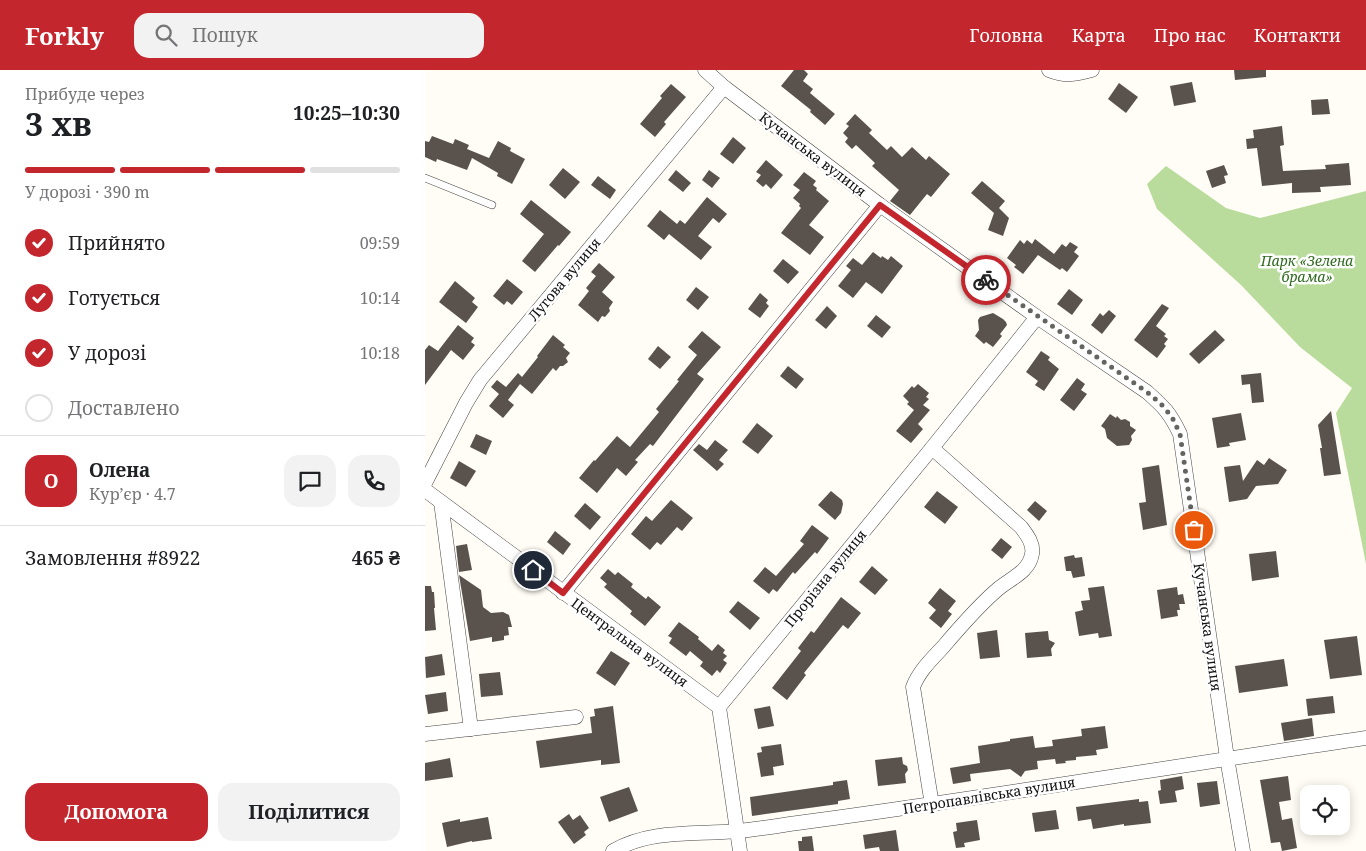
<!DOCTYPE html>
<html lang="uk">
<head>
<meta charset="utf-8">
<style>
	:root { --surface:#fff; --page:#f2f2f2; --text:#202124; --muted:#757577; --line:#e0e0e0; --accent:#c4262e }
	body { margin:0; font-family:"Noto Serif",serif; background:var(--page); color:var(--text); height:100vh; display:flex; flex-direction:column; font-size:19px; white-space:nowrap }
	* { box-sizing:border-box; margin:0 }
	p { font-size:16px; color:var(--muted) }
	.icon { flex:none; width:28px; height:28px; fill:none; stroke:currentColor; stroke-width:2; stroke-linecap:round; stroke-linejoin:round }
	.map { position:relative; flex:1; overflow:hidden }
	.panel { display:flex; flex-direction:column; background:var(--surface); width:425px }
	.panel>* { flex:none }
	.fabs { position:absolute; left:875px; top:715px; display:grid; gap:10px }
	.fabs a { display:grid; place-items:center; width:50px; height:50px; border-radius:10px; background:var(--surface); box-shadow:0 2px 12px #0003; font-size:25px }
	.pin { position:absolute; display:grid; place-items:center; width:42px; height:42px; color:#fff; margin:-21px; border:2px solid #fff; border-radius:50%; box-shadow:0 1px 5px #0007 }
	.courier { position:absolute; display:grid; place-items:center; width:50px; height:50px; margin:-25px; border:4px solid #c4262e; border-radius:50%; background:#fff; color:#222; box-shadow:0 1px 6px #0007 }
	.overview em { font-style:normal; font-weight:700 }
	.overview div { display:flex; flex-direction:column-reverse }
	.overview { display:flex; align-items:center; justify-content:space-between; height:85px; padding:0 25px }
	h1 { font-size:32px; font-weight:700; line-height:38px }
	.bar { display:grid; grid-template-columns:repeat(4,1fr); gap:8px 5px; align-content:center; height:60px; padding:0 25px }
	.bar i { height:6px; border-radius:4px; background:var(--line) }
	.bar .selected { background:var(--accent) }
	.bar p { grid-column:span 4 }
	.line { display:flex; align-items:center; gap:12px; padding:0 25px; border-top:1px solid var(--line) }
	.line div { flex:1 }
	.round { display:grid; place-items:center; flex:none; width:52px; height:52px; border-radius:15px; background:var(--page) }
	ol { padding:0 25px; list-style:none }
	li { display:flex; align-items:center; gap:15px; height:55px }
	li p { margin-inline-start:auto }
	li .icon { padding:5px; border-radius:50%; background:var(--accent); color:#fff; stroke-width:4 }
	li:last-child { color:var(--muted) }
	li i { width:28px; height:28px; border:2px solid var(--line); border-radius:50% }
	.primary-button { display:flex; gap:10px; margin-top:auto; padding:10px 25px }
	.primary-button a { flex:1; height:58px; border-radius:15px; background:var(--accent); color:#fff; font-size:20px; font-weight:700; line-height:58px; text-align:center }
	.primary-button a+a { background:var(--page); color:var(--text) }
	header { display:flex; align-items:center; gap:30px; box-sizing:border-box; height:70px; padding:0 25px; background:var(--accent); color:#fff }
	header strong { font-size:24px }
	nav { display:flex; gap:28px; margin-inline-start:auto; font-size:18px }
	.search { width:350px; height:45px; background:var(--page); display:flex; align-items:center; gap:12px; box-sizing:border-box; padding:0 18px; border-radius:15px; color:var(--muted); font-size:19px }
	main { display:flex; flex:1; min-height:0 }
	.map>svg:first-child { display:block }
	.forest { fill:#b9dc9c }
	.building { fill:#5a524d }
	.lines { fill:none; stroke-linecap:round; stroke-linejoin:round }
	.lane-casing { stroke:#444; stroke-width:8 }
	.street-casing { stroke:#444; stroke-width:15 }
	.lane { stroke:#fff; stroke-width:7 }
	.street { stroke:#fff; stroke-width:14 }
	.done { stroke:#646461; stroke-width:5; stroke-dasharray:0 9 }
	.route { stroke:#c4262e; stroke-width:6 }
	.labels { text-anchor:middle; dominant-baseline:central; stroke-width:5; stroke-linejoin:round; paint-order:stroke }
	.street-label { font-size:14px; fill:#111; stroke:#fff }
	.park-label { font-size:14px; font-style:italic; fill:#2f6b1f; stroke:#fff }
</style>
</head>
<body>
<header>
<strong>Forkly</strong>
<div class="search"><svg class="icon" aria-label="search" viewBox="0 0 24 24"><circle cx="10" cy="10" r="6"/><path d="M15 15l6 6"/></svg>Пошук</div>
<nav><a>Головна</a><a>Карта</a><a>Про нас</a><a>Контакти</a></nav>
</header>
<main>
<section class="panel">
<div class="overview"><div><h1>3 хв</h1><p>Прибуде через</p></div><em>10:25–10:30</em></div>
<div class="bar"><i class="selected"></i><i class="selected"></i><i class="selected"></i><i></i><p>У дорозі · 390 m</p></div>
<ol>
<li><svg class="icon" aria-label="check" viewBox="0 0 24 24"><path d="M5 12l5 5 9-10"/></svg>Прийнято<p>09:59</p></li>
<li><svg class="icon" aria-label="check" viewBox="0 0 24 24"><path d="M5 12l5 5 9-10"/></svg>Готується<p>10:14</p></li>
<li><svg class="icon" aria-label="check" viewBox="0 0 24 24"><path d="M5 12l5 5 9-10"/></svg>У дорозі<p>10:18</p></li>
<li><i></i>Доставлено</li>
</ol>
<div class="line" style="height:90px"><b class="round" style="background:var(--accent);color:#fff">О</b><div><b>Олена</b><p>Кур’єр · 4.7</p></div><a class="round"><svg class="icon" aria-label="chat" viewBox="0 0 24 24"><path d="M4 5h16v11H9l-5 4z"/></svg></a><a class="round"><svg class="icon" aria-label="phone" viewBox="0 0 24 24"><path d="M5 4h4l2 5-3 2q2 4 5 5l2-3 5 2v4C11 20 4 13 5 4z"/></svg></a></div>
<div class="line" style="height:65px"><div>Замовлення #8922</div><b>465 ₴</b></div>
<div class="primary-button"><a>Допомога</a><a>Поділитися</a></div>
</section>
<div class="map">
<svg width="941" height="781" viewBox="0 0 941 781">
	<rect width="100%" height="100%" fill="#fffdf5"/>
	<!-- forest -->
	<path class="forest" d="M741 96 801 138 835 148 941 121V494L911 343 927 318 875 277 816 215 732 139 722 114Z"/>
	<!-- building -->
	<g class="building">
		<path d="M369 0H379L383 4 378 11 388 19 385 23 410 44 400 55 385 42 386 40 356 16Z"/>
		<path d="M809 0H841V7L810 10Z"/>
		<path d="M767 12 771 32 749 36 745 16Z"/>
		<path d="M694 13 713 27 701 43 683 29Z"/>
		<path d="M246 14 261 27 239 52 241 54 230 67 215 54 237 28 235 26Z"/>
		<path d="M903 29 905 44 887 45 886 30Z"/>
		<path d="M430 44 447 60 444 63 462 80 466 76 477 87 487 77 501 90 504 86 525 104 506 127 502 124 485 145 465 131 474 120 447 96 450 93 431 75 427 79 420 72 423 68 418 63 424 56 421 54Z"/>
		<path d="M857 56 859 75 855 76 858 101 901 99 900 95 924 93 926 115 895 117 896 122 867 123V113L837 116 832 78 822 79 821 69 829 68 828 60Z"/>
		<path d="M7 66 28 74 30 69 44 75 42 79 64 88 73 71 86 78 85 81 100 89 87 114 72 106 73 103 47 88 42 100 12 89 11 92 0 87V71L4 72Z"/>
		<path d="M308 67 321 78 308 94 295 84Z"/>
		<path d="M341 90 358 105 346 119 341 114 338 117 331 111 336 105 331 102Z"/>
		<path d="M799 95 803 105 799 106 801 113 787 118 781 101Z"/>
		<path d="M138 98 155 112 140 129 124 115Z"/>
		<path d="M251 100 266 113 258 122 243 110Z"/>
		<path d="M284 100 295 108 287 118 277 110Z"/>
		<path d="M379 102 391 111 388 115 392 118 391 120 404 131 384 155 399 167 385 185 356 163 376 138 374 136 375 134 368 128 375 120 368 115Z"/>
		<path d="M173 106 191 120 185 129 166 115Z"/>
		<path d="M557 111 580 131 574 138 584 148 578 166 563 160 569 143 546 123Z"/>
		<path d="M282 127 302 144 294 153 288 148 273 166 287 177 276 190 244 164 239 170 222 156 235 140 252 154 255 150 260 154Z"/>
		<path d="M106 130 146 162 134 176 133 175 110 202 97 191 119 164 95 144Z"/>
		<path d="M610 169 629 184 637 174 641 177 645 172 653 177 649 182 654 186 642 202 637 198 635 200 613 185 598 204 589 197 591 195 582 188 595 170 599 174 602 170 607 174Z"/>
		<path d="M448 182 456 188 457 186 463 190 466 186 478 196 457 224 441 212 428 228 413 216 426 200 421 196 428 188 437 195Z"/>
		<path d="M358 189 374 202 363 214 348 201Z"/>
		<path d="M174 193 190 207 177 222 188 232 184 238 185 241 180 247 177 246 173 252 153 235 164 221 161 218 171 206 166 202Z"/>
		<path d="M82 209 98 222 87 235 82 231 79 235 68 226Z"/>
		<path d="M30 211 50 228 47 232 53 237 41 253 14 232Z"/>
		<path d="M271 217 284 227 273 240 261 230Z"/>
		<path d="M644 219 658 230 647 245 632 234Z"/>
		<path d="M335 223 343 230 341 233 344 236 335 248 323 239Z"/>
		<path d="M737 234 744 238 731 256 741 264 739 266 743 269 739 274 741 276 732 288 709 270Z"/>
		<path d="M402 236 412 246 401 259 390 250Z"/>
		<path d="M684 240 691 246 677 264 666 255 675 243 678 246Z"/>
		<path d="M568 243 578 249 581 252 582 255 575 264 577 266 568 277 561 272 559 274 550 266 554 260 553 250 555 247Z"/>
		<path d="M451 245 466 257 457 268 442 256Z"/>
		<path d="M33 255 49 268 46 272 50 275 38 290 26 280 0 315V280L4 275 13 281Z"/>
		<path d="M790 260 800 270 774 294 764 284Z"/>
		<path d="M277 261 296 277 272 304 279 309 228 376 225 374 210 390 213 392 201 406 192 398 172 423 154 408 169 390 170 391 192 366 205 377 234 342 231 339 254 311 252 310 272 285 263 277Z"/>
		<path d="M128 265 140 275 138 277 145 283 141 288 143 292 138 296H135L131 301 128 298 107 324 95 314 83 330 89 335 78 348 64 336 74 324 66 317 72 310 81 317 93 303 97 307 113 287 112 286Z"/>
		<path d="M233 276 246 287 235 299 223 289Z"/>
		<path d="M616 281 625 287 623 290 634 299 619 321 610 315 613 311 601 302Z"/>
		<path d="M363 296 379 309 371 319 355 306Z"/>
		<path d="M836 303 839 332 827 333 825 314 817 315 816 305Z"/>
		<path d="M652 308 660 314 656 320 662 324 649 341 635 330Z"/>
		<path d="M493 314 504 323 501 327 504 329 498 335 505 340 493 354 498 359 486 373 471 361 489 340 482 334 484 332 478 326 487 316 489 318Z"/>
		<path d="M906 341 916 404 899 406 895 378H897L893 355Z"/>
		<path d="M816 343 821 370 804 373 805 376 792 378 787 348Z"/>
		<path d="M685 344 691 348 692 346 696 350 700 349 705 352V356L711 360 706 366 707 370 704 375 692 376 682 368 680 359 676 356Z"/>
		<path d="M332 353 348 366 333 384 317 372Z"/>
		<path d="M51 364 67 371 61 385 45 377Z"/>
		<path d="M290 370 303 380 294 390 299 394 292 401 268 380 274 374 282 380Z"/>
		<path d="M844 388 862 400 853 414 831 416 822 429 804 432 799 397 815 395 818 411 832 390 839 395Z"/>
		<path d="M34 391 51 401 41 417 25 408Z"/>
		<path d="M734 395 742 455 718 460 714 433 721 432 717 398Z"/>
		<path d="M406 421 417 430 418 434 416 443 410 450 393 435Z"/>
		<path d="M512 421 533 437 520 454 499 437Z"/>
		<path d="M246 430 268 448 257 461 252 457 236 475 232 472 225 480 206 464 221 446 227 451Z"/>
		<path d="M610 431 622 441 614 451 602 440Z"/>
		<path d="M160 433 176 447 165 460 149 446Z"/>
		<path d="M387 455 404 468 392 484 390 482 370 504 368 502 352 522 348 519 344 524 328 511 340 497 351 506 379 474 375 471Z"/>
		<path d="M130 461 146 474 138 485 122 472Z"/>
		<path d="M576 468 587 477 577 489 566 480Z"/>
		<path d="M42 474 47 500 34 502 31 476Z"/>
		<path d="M851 481 854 507 827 511 824 484Z"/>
		<path d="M649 485 650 488 657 487 660 506 648 508 646 501H641L639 487Z"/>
		<path d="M447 496 463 510 450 525 434 512Z"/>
		<path d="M183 499 190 505 193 502 208 514 206 517 221 529 223 526 236 537 220 556 205 544 207 541 179 517 182 514 175 508Z"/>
		<path d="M34 505 56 520 58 537 66 543 78 542 84 545 87 557H83L84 565 79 566V570L67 572V567L45 571Z"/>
		<path d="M0 516H6L7 522H9L10 538H9L11 560 0 561Z"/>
		<path d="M679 516 687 566 674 568 673 563 654 566 650 542 658 540 656 531 665 530 663 518Z"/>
		<path d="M752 517 753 525 758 524 760 534H754L755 540H752L753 546 736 549 732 520Z"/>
		<path d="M515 518 531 531 523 541 527 544 516 558 504 548 511 540 503 533Z"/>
		<path d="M416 527 436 543 423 559 418 555 379 603 381 605 362 630 347 618 376 581 373 578 386 561 389 563Z"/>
		<path d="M313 531 335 548 325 560 304 542Z"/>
		<path d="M254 552 274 567 273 569 287 581 293 574 300 580 298 583 302 586 298 590 302 593 295 603 292 600 287 606 275 596 278 592 265 581 261 586 244 573 247 568 243 566Z"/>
		<path d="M572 560 575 587 555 589 552 563Z"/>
		<path d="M623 561 624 570 630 573 626 579 627 586 602 588 600 563Z"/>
		<path d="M932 566 937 605 905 609 899 570Z"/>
		<path d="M186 581 205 593 190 616 171 603Z"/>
		<path d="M17 584 20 605 1 608 0 587Z"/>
		<path d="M859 589 863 616 814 623 810 596Z"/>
		<path d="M75 602 78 625 56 627 54 604Z"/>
		<path d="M21 622 23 641 3 644 0 625Z"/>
		<path d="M908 626 910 643 883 646 881 629Z"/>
		<path d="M188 636 195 693 176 695V690L115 698 111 671 167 663 165 647 170 646 169 639Z"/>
		<path d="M345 636 349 656 333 659 329 639Z"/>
		<path d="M887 648 889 666 859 671 856 653Z"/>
		<path d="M680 656 683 678 671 680 672 685 651 687V690L640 691 641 693 631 694 630 689 612 691 613 699 600 701 596 707 585 699 545 704 546 711 528 714 525 698 555 693 553 676 585 671V669L608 666 610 678 628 676 627 670 657 666 656 659Z"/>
		<path d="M356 674 359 695 348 697 349 705 336 707 332 683 337 682 336 677Z"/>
		<path d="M477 687 478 694 482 696 483 700 480 704 481 713 453 716 450 690Z"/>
		<path d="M25 688 28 707 0 711V693Z"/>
		<path d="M757 706 759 719 750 721 752 732 735 734 733 721 736 720 735 710Z"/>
		<path d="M863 706 866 730 854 732 857 750 867 748 872 778 857 781 855 772 846 773 835 710Z"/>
		<path d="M422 710 425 729 413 731V734L327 746 325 727 408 715V712Z"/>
		<path d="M792 711 795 734 775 737 772 713Z"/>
		<path d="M204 717 213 741 184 752 175 727Z"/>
		<path d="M714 729V732L723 731 726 753 699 756V754L668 759 666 749 653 751 651 737Z"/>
		<path d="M631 740 634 759 610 762 607 743Z"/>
		<path d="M144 744 148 750 155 745 164 758 159 762 161 765 149 774 133 752Z"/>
		<path d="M63 747 67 769 47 772V771L22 777 17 753 35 749V752Z"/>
		<path d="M552 750 555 770 539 773 540 777 531 778 528 762 532 761 531 753Z"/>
		<path d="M471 760 474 781H455L454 777 440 779 438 765Z"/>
		<path d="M387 766 389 781H374L373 771H377V767Z"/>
	</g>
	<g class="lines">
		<defs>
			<path id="lane" d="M0 108 67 135"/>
			<g id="street">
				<path d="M280 0 299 17 455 135 612 247 722 322C739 337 745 343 755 364L802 688 818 781"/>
				<path d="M624 0C641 7 649 4 667 0"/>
				<path d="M507 378 596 457C602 465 609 474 607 484 604 502 586 508 573 519 553 536 535 557 518 577 507 589 494 601 488 617L507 735"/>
				<path d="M0 413 41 333 55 310 299 17"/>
				<path d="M0 420 294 637 315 781"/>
				<path d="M16 432 46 659"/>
				<path d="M138 523 455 135"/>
				<path d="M294 637 507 378 612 247"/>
				<path d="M0 664 151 647"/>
				<path d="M188 781C226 759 270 765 312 761 337 759 362 754 387 751 572 726 756 695 941 668"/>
			</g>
		</defs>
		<!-- lane casing -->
		<use href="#lane" class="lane-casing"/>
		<!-- street casing -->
		<use href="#street" class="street-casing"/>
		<!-- lane -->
		<use href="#lane" class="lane"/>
		<!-- street -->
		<use href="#street" class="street"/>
	</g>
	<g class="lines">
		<!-- done -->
		<path class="done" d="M561 210 722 322 736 334 747 347 755 364 769 460"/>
		<!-- route -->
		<path class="route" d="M108 500 138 523 455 135 561 210"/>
	</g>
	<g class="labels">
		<!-- street labels -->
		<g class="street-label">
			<text transform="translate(388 84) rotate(37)">Кучанська вулиця</text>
			<text transform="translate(139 209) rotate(-50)">Лугова вулиця</text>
			<text transform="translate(400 508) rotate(-51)">Прорізна вулиця</text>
			<text transform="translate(783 557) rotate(82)">Кучанська вулиця</text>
			<text transform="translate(205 572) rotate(36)">Центральна вулиця</text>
			<text transform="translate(564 725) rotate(-9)">Петропавлівська вулиця</text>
		</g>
		<!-- park labels -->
		<g class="park-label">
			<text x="882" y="190">Парк «Зелена<tspan x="882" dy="16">брама»</tspan></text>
		</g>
	</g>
</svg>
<div class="fabs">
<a><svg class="icon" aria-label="locate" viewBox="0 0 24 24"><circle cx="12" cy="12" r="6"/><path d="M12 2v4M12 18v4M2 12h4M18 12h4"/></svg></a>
</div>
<div class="pin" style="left:769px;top:460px;background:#ea580c"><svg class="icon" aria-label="bag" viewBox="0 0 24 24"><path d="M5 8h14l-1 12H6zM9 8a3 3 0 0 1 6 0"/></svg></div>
<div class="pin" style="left:108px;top:500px;background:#1f2937"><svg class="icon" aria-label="home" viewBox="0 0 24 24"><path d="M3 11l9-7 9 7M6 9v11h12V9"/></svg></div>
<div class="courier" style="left:561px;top:210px"><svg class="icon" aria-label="bike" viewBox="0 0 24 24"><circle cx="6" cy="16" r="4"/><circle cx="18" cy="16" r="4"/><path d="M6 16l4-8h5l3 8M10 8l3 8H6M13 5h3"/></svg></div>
</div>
</main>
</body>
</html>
